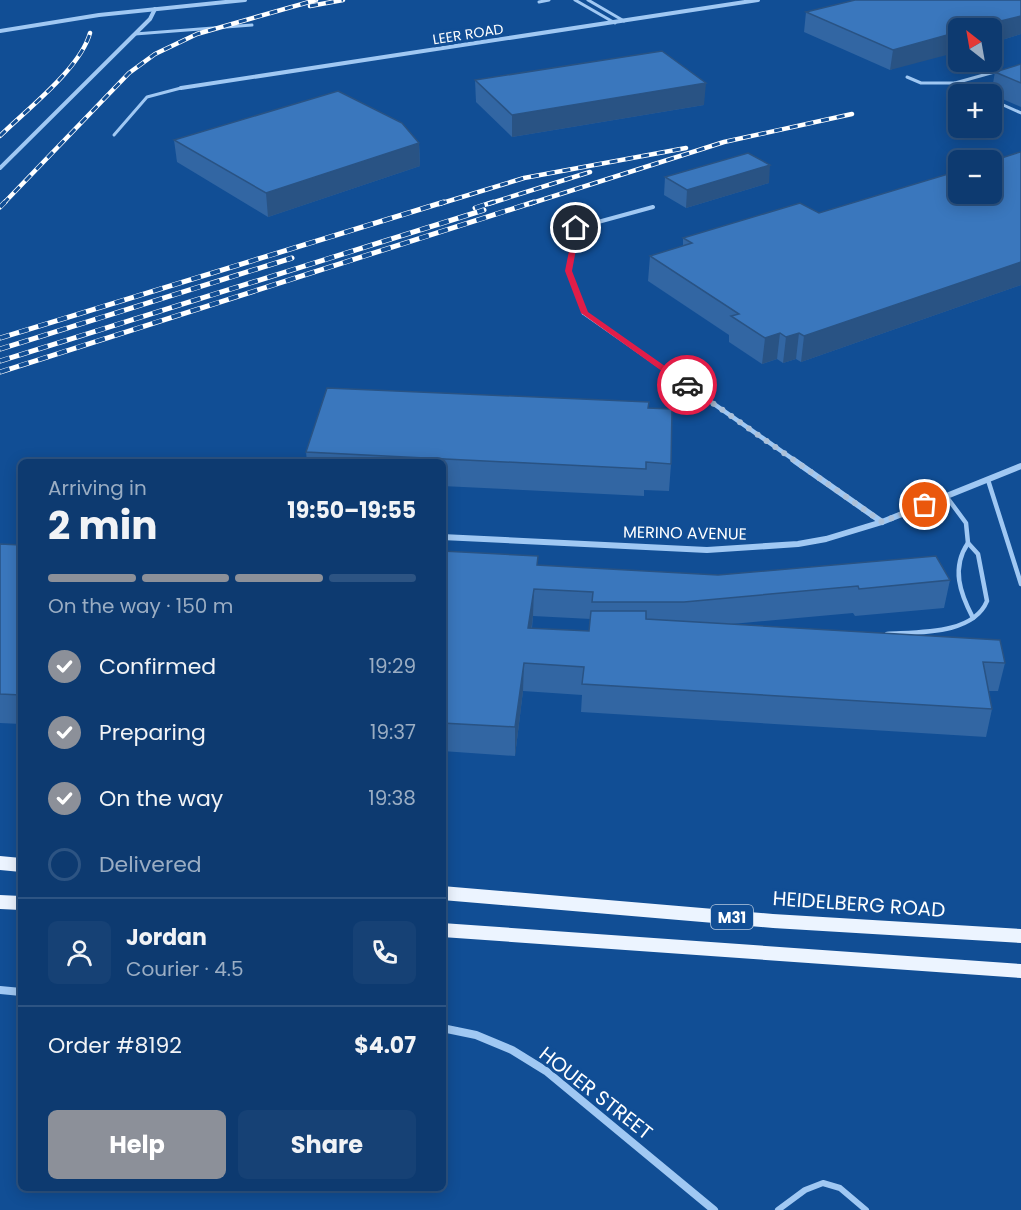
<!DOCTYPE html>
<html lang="en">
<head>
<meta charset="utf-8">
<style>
	:root { --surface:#0d3a70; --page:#164175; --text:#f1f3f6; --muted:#9aadc3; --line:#2d5483; --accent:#8c9099 }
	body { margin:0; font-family:Poppins,sans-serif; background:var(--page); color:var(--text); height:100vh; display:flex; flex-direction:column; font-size:22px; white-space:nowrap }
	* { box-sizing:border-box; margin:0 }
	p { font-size:20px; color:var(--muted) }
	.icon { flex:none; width:33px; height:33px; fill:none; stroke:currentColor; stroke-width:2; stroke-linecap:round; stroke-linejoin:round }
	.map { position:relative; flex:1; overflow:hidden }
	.side { position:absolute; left:18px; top:459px; width:428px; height:732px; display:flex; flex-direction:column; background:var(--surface); border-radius:9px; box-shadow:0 3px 15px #0003,0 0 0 2px var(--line) }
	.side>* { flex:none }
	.needle { width:39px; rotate:329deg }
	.fabs { position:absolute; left:948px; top:18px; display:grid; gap:12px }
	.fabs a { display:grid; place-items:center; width:54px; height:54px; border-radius:9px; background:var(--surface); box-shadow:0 3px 15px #0003,0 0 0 2px var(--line); font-size:30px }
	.pin { position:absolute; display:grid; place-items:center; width:51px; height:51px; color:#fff; margin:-26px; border:3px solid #fff; border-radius:50%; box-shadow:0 2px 6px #0007 }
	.courier { position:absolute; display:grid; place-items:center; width:60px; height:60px; margin:-30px; border:4px solid #e11d48; border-radius:50%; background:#fff; color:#222; box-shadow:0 2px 8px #0007 }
	.summary em { font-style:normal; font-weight:700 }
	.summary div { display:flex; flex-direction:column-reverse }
	.summary { display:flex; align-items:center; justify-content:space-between; height:102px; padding:0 30px }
	h1 { font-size:39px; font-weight:700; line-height:45px }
	.bar { display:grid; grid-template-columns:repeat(4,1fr); gap:9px 6px; align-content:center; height:72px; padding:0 30px }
	.bar i { height:8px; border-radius:4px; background:var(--line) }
	.bar .selected { background:var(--accent) }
	.bar p { grid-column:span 4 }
	.line { display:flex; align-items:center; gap:15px; padding:0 30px; border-top:2px solid var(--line) }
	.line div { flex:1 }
	.round { display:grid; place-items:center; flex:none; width:63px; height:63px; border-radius:9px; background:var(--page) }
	ol { padding:0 30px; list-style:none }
	li { display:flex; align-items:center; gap:18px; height:66px }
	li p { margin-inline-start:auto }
	li .icon { padding:6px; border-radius:50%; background:var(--accent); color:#fff; stroke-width:4 }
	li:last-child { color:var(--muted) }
	li i { width:33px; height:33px; border:3px solid var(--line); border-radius:50% }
	.cta { display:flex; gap:12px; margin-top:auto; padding:12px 30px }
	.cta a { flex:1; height:69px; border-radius:9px; background:var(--accent); color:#fff; font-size:24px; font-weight:700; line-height:69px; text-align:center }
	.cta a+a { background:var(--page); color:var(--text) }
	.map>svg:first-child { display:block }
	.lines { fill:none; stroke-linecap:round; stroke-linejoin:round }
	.lane-far3 { stroke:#a0c8f3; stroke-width:3 }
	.lane-far2 { stroke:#a0c8f3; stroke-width:4 }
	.lane-far1 { stroke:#a0c8f3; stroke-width:4.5 }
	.lane { stroke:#a0c8f3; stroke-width:6 }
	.street-far3 { stroke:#a0c8f3; stroke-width:4 }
	.street-far2 { stroke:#a0c8f3; stroke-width:4.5 }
	.street-far1 { stroke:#a0c8f3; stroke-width:6 }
	.street { stroke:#a0c8f3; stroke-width:8 }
	.primary { fill:#ecf4ff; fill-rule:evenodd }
	.rail-far1-casing { stroke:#fff; stroke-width:4.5 }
	.rail-casing { stroke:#fff; stroke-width:5 }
	.rail-far1 { stroke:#114e95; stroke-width:3; stroke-dasharray:8; stroke-linecap:butt }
	.rail { stroke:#114e95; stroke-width:4; stroke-dasharray:10; stroke-linecap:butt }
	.wall { fill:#3266a3; fill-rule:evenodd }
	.shaded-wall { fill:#295384 }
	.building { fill:#3a77bd; stroke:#295384; stroke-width:1.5 }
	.route { fill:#e11d48 }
	.done { stroke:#acc1da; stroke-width:6; stroke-dasharray:0 10.8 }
	.labels { text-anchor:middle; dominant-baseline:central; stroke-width:6; stroke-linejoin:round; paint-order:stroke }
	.far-street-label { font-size:14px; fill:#fff; stroke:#114e95 }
	.shield { fill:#114e95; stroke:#b8cadf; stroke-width:1.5 }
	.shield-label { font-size:15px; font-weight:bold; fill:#fff }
	.street-label { font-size:16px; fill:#fff; stroke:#114e95 }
	.near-street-label { font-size:20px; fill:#fff; stroke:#114e95 }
</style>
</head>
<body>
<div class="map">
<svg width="1021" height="1210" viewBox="0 0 1021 1210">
	<rect width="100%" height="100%" fill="#114e95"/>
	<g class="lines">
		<!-- lane-far3 -->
		<g class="lane-far3">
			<path d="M575 0 615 23"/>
			<path d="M588 0 624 21"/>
			<path d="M539 2 549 0"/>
			<path d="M135 34 252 25"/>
			<path d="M907 77 921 83H955"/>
			<path d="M980 94 955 83 998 71"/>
			<path d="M992 100 1021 113"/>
			<path d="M114 135 147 97 181 88"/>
		</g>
		<!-- lane-far2 -->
		<path class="lane-far2" d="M584 313 569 271 576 228 653 207"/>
		<!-- lane-far1 -->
		<g class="lane-far1">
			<path d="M988 480 1021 584"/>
			<path d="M968 543C951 568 960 593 973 618"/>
			<path d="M887 634C918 632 973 635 987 601L978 554 968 543 966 523 946 496"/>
		</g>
		<!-- lane -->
		<path class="lane" d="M778 1210 805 1190 823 1183 840 1188 866 1210"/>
		<!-- street-far3 -->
		<g class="street-far3">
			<path d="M0 31 99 15 245 0"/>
			<path d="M181 88 758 0"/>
			<path d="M0 168 150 19 155 9"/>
		</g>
		<!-- street-far2 -->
		<path class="street-far2" d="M584 313 797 462"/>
		<!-- street-far1 -->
		<g class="street-far1">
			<path d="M795 461 882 522"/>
			<path d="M442 537 707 550 798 544 826 539 882 522 1021 466"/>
		</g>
		<!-- street -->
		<g class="street">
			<path d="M0 990 21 992"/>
			<path d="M442 1028 476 1035 512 1050 546 1071 714 1210"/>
		</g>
		<!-- primary -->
		<g class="primary">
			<path d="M0 856 21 858V872L0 870Z"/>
			<path d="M442 886 773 914 1021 929V943L773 928 442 900Z"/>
			<path d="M0 895 21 896V910L0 909Z"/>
			<path d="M442 923 1021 964V978L442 937Z"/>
		</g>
		<defs>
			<g id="rail-far1">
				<path d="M310 6 343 0"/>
				<path d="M0 136C27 109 80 69 90 33"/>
				<path d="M3 204 129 73 155 54 197 34 316 0"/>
				<path d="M439 204 524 178 686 148"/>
				<path d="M488 204 590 172"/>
				<path d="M529 204 724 142 852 114"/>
			</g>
			<g id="rail">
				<path d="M0 207 5 202"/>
				<path d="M475 208 493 202"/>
				<path d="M0 338 444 202"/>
				<path d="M0 349 292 258"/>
				<path d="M0 361 484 210"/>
				<path d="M0 372 534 202"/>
			</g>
		</defs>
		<!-- rail-far1 casing -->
		<use href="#rail-far1" class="rail-far1-casing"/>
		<!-- rail casing -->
		<use href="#rail" class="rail-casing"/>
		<!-- rail-far1 -->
		<use href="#rail-far1" class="rail-far1"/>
		<!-- rail -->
		<use href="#rail" class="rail"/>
	</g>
	<!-- wall -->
	<g class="wall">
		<path d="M1021 0V34L992 43V28L890 70 804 32 806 12Z"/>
		<path d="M1021 64V107L991 94 995 72Z"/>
		<path d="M475 80 704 105 512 137 476 102Z"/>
		<path d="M174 140 419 143 420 166 268 217 177 162Z"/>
		<path d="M1021 153V285L801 362 796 359 783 363 777 359 762 364 729 342V335L648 281 650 256 683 246V238L819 213Z"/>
		<path d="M665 177 769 183 686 208 664 195Z"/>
		<path d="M648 408 671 464 669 491 644 490V496L442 486V462H307L306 452Z"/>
		<path d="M0 544 21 545V724L0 723Z"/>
		<path d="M442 551 538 565 718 575 950 580 944 608 855 616 853 613 732 624 1005 663 998 691H989L992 709 986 737 581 712 582 695 523 691 515 756 442 751ZM533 616 591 619 589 631 532 628Z"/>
	</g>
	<!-- shaded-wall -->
	<g class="shaded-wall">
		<path d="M1021 16V34L992 43V28H972Z"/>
		<path d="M958 32V52L890 70 893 50Z"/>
		<path d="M706 83 704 105 512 137V115Z"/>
		<path d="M419 143 420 166 268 217 266 193Z"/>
		<path d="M770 165 769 183 686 208 687 190Z"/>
		<path d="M1021 262V285L801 362 804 336Z"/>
		<path d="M780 333 777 359 762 364 765 338Z"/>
		<path d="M799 333 796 359 783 363 786 337Z"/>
		<path d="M534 589 533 616 528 655V628Z"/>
		<path d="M524 663 523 691 515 756V727Z"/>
	</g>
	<!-- building -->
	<g class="building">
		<path d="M855 0H1021V16L972 28H958V32L893 50 806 12Z"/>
		<path d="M662 51 706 83 512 115 475 80Z"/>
		<path d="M1021 64V83L995 72Z"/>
		<path d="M338 91 402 123 419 143 266 193 174 140Z"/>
		<path d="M1020 152 1021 153V262L804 336 799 333 786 337 780 333 765 338 731 316 739 314 650 256 692 243 683 238 800 203 819 213 958 171V194H992V161Z"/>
		<path d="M748 153 770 165 687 190 665 177Z"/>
		<path d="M327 388 649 402 648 408 672 409 671 464 646 462V469L306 452Z"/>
		<path d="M0 544 21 545V695L0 694Z"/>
		<path d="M442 551 538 556 537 565 718 575 936 556 950 580 859 589 858 586 684 602H592L593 592 534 589 528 628 589 631 591 611H646V619L1000 640 1005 663 983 662 992 709 582 684 584 667 524 663 515 727 442 723Z"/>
	</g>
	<!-- route -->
	<path class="route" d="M574 226 580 228 572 271 588 312 689 383V387H684L581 313 565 271Z"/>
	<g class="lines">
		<!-- done -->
		<path class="done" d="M687 385 882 522 925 505"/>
	</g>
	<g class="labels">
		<!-- far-street labels -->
		<g class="far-street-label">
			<text transform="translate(468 34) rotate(-9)">LEER ROAD</text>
		</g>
		<!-- shield labels -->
		<rect class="shield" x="711" y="905" width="42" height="24" rx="4.5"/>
		<g class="shield-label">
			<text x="732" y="917">M31</text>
		</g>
		<!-- street labels -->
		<g class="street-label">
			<text transform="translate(685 533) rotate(1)">MERINO AVENUE</text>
		</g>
		<!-- near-street labels -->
		<g class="near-street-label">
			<text transform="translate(859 904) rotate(4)">HEIDELBERG ROAD</text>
			<text transform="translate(596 1093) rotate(38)">HOUER STREET</text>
		</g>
	</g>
</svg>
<div class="fabs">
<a><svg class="needle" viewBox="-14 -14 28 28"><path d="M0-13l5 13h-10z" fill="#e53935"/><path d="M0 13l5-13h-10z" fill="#9aadc3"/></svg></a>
<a>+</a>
<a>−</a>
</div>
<div class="pin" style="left:925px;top:505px;background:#ea580c"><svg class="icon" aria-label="bag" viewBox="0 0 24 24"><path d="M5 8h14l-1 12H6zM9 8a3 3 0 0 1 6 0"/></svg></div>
<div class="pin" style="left:576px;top:228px;background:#1f2937"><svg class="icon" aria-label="home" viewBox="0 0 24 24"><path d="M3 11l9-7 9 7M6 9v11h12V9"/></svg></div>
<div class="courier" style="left:687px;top:385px"><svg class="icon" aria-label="car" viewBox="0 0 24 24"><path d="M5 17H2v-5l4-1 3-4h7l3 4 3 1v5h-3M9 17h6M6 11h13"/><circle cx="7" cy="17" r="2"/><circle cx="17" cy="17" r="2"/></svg></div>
<section class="side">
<div class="summary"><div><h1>2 min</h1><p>Arriving in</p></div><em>19:50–19:55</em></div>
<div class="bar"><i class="selected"></i><i class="selected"></i><i class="selected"></i><i></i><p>On the way · 150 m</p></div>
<ol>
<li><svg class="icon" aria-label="check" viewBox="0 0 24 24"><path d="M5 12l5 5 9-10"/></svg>Confirmed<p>19:29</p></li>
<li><svg class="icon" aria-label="check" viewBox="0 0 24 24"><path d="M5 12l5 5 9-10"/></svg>Preparing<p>19:37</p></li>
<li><svg class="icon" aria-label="check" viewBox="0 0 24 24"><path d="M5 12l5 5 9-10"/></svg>On the way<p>19:38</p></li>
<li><i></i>Delivered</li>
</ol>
<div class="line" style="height:108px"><a class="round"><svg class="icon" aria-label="person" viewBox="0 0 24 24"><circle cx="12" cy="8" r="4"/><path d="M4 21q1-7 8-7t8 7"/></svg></a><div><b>Jordan</b><p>Courier · 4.5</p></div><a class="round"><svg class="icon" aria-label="phone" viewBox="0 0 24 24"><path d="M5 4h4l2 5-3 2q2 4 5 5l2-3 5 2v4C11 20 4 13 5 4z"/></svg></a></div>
<div class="line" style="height:78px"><div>Order #8192</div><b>$4.07</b></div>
<div class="cta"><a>Help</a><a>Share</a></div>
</section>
</div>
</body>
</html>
